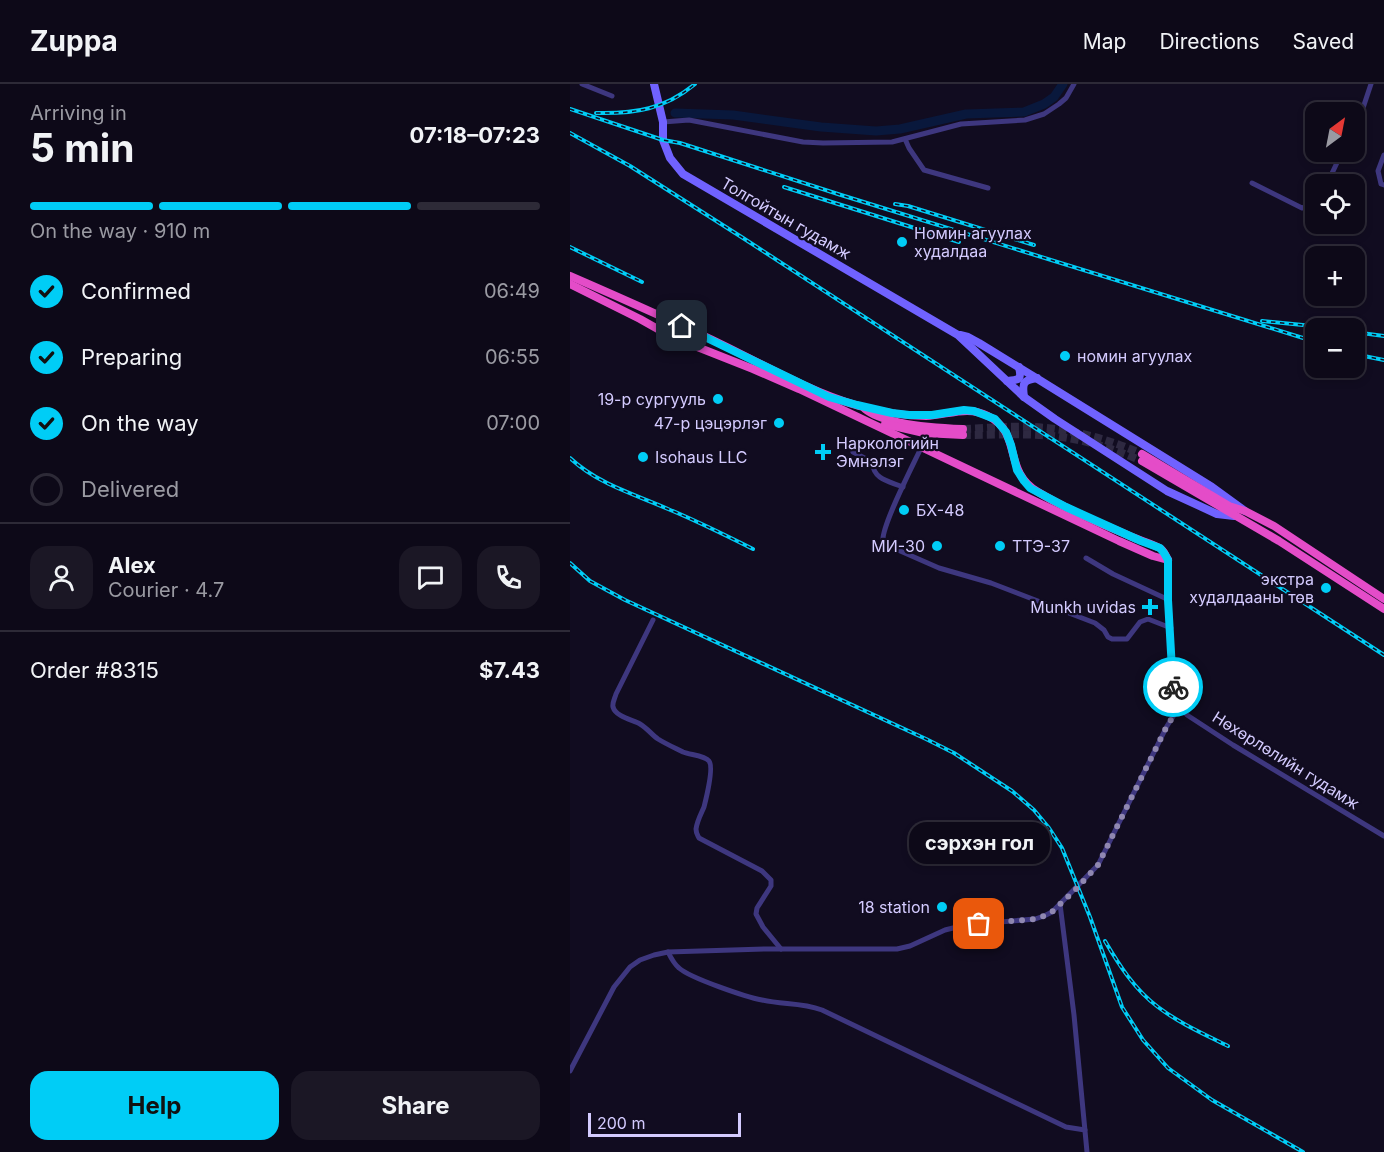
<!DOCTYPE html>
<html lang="en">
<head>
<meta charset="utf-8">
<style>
	:root { --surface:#0d0918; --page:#1b1725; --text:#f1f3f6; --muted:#9a9aa2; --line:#2d2a37; --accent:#00cdf6 }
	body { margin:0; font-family:Inter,sans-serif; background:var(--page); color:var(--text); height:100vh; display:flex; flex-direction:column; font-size:22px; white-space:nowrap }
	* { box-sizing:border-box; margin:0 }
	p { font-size:20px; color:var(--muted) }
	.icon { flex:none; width:33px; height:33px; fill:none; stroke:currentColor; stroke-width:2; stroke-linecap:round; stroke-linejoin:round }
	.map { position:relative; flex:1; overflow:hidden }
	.sheet { display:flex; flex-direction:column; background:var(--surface); width:570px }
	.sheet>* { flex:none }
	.needle { width:39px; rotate:32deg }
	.tools { position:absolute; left:735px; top:18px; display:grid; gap:12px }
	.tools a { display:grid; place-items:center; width:60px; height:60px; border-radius:12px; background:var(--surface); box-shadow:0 3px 9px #0003,0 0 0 2px var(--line); font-size:30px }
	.scale { position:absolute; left:18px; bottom:15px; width:153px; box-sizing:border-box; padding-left:6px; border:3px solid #d4cbff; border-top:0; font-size:16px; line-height:21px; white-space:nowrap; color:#d4cbff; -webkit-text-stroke:4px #110c20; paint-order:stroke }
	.pin { position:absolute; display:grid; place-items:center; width:51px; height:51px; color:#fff; margin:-26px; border-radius:12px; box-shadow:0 3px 9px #0006 }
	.courier { position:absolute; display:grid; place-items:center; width:60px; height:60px; margin:-30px; border:4px solid #00cdf6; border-radius:50%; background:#fff; color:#222; box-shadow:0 2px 8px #0007 }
	.bubble { position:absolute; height:42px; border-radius:18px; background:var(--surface); box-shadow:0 3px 9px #0003,0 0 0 2px var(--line); font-size:20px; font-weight:700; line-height:42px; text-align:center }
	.summary em { font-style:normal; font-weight:700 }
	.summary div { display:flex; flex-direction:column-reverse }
	.summary { display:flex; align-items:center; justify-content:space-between; height:102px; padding:0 30px }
	h1 { font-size:39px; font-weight:700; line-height:45px }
	.bar { display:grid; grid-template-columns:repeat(4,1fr); gap:9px 6px; align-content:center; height:72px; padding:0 30px }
	.bar i { height:8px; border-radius:4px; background:var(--line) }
	.bar .on { background:var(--accent) }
	.bar p { grid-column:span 4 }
	.line { display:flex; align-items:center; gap:15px; padding:0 30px; border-top:2px solid var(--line) }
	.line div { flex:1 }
	.round { display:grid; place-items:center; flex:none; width:63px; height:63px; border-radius:18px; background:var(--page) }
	ol { padding:0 30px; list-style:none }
	li { display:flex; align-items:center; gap:18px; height:66px }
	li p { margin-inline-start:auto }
	li .icon { padding:6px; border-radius:50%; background:var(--accent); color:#111; stroke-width:4 }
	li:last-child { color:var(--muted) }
	li i { width:33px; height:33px; border:3px solid var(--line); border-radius:50% }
	.action { display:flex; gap:12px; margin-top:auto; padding:12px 30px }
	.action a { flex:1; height:69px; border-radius:18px; background:var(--accent); color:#111; font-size:24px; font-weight:700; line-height:69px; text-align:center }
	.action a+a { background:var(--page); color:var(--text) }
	header { display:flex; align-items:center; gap:36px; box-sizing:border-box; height:84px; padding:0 30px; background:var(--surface); border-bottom:2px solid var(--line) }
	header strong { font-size:28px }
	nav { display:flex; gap:33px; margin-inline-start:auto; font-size:21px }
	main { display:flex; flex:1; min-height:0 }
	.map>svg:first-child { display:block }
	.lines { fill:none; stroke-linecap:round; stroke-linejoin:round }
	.river { stroke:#09183c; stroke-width:9 }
	.trunk-tunnel { stroke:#2e2941; stroke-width:8; stroke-dasharray:8 4; stroke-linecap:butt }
	.minor { stroke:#3e377f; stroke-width:5 }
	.secondary { stroke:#7062ff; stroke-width:8 }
	.trunk { stroke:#e44cc8; stroke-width:8 }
	.rail-casing { stroke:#00cdf6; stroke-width:4 }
	.rail { stroke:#110c20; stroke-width:1.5; stroke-dasharray:4.5; stroke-linecap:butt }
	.done { stroke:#9088b1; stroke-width:6; stroke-dasharray:0 10.8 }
	.route { stroke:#00cdf6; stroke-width:8 }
	.poi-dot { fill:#00cdf6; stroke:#110c20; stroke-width:2 }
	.labels { text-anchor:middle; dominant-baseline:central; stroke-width:4.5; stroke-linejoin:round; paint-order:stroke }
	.street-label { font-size:16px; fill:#d4cbff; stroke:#110c20 }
	.poi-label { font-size:16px; fill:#d4cbff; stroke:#110c20; text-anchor:start }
</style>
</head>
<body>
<header>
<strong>Zuppa</strong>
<nav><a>Map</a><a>Directions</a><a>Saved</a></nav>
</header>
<main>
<section class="sheet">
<div class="summary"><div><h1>5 min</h1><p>Arriving in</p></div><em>07:18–07:23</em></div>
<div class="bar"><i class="on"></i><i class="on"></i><i class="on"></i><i></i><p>On the way · 910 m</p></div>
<ol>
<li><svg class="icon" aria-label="check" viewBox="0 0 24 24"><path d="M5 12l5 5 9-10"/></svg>Confirmed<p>06:49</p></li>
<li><svg class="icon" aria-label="check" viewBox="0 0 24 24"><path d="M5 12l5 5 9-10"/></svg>Preparing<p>06:55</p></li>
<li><svg class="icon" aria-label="check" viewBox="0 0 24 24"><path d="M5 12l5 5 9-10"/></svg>On the way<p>07:00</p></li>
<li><i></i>Delivered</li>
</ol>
<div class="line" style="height:108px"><a class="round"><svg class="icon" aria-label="person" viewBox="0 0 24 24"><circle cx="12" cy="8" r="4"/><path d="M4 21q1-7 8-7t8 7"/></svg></a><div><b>Alex</b><p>Courier · 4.7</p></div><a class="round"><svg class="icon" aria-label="chat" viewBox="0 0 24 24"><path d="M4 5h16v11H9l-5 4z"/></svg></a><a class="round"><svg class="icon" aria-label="phone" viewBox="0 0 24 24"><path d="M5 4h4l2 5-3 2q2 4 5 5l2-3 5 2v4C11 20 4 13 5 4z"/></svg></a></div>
<div class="line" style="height:78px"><div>Order #8315</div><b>$7.43</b></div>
<div class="action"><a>Help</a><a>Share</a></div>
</section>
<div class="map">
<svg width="814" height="1068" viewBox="0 0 814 1068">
	<rect width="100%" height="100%" fill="#110c20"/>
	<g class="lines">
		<!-- river -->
		<path class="river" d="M105 29 163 31 251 43 306 47 330 45 396 30 454 28 474 20 484 13 493 0"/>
		<!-- trunk-tunnel -->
		<g class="trunk-tunnel">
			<path d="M393 345C417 344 440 342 464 343 500 345 539 355 572 370"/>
			<path d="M393 351C422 351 454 349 482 352 514 355 544 365 572 377"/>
		</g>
		<!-- minor -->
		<g class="minor">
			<path d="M12 0 42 12"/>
			<path d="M93 38 119 36 233 58 253 59 322 58 391 40 455 36 474 30 489 20 496 14 504 0"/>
			<path d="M784 41 793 24 801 0"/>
			<path d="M335 55 339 64 354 86 418 104"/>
			<path d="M814 71 808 87 811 100 814 101"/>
			<path d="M682 99 732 124 739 122 746 117"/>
			<path d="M757 100 772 68"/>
			<path d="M351 364C343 381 311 443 313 457L328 466 369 484 421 499 525 539 534 546 538 553 542 555H557L570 538 578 535 601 544"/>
			<path d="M283 368 302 378C304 396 318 397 333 403"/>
			<path d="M516 474 543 490 599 516"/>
			<path d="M598 476 599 516 603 597 604 615 610 622 617 631 663 661 814 752"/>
			<path d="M83 536 46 610C45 614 42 619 43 623 46 633 63 636 70 640 77 644 82 651 88 655 96 660 105 664 113 668 120 671 134 671 139 677 144 683 136 715 134 723 131 730 127 737 126 745 126 749 127 750 129 754L192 787 201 796V802L187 824 186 830 193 843 211 865"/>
			<path d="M490 820 504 931 517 1068"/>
			<path d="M98 868C101 874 104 880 109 884 120 894 176 913 192 916 214 921 230 918 252 926L496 1043 515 1046"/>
			<path d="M0 987 44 903 60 883 70 876 84 871 98 868 195 865H327L340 862 375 846 395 841 465 835 474 832 482 828 528 781 597 642 610 622"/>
		</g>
		<!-- secondary -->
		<g class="secondary">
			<path d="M84 0 93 38V56L100 74 113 90 388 251 454 313 485 335 597 407 647 430 664 432"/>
			<path d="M390 251 398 253 409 259 471 297 642 403 675 427"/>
			<path d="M437 297C449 296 452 296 449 283"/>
			<path d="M454 313C452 299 453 296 467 294"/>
		</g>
		<!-- trunk -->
		<g class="trunk">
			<path d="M0 192C53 215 105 238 157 263 199 284 244 309 289 322 311 328 334 332 356 332 378 331 398 321 418 332 453 349 432 387 468 408 497 426 530 439 562 453 569 456 586 461 591 465 594 467 596 472 598 476"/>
			<path d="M0 200 70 235 102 253 183 285 229 305 549 457 583 472 598 476"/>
			<path d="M295 325C314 341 368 344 393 345"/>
			<path d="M315 340 354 349 393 351"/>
			<path d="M572 370 659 422 675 427 704 442 814 515"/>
			<path d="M572 377 709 457 814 525"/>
		</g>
		<defs>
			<g id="rail">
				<path d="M0 25 93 56 110 59 271 111 746 258"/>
				<path d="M26 29C65 30 95 25 125 0"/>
				<path d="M0 49 60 82 173 154 814 571"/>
				<path d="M214 103 389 158"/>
				<path d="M325 120 338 122 464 161"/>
				<path d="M0 163 72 198"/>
				<path d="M692 237 763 244"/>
				<path d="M784 248 814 252"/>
				<path d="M784 270 814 276"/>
				<path d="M0 374C28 400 64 410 98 425 127 437 155 451 183 465"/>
				<path d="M0 479 20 497 55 516 356 655 384 669 442 707 464 726 479 744 492 764 520 833 552 923 573 956 598 984 642 1016 733 1068"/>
				<path d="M535 857C549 881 565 906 588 923 609 939 634 950 658 962"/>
			</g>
		</defs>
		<!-- rail casing -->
		<use href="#rail" class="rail-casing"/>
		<!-- rail -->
		<use href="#rail" class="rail"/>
	</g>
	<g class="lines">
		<!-- done -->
		<path class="done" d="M409 840 465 835 474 832 482 828 507 804 528 781 597 642 610 622 604 615 603 603"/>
		<!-- route -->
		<path class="route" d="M112 242 259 313 287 321 322 329 339 331H362L394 326 404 327 425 335 436 348 441 361 447 386 454 397 460 404 496 423 571 457 590 464 594 469 598 476V516L603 603"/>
	</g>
	<!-- markers -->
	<g class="poi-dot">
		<circle cx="332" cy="158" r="6"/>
		<circle cx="495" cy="272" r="6"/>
		<circle cx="148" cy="315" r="6"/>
		<circle cx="209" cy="339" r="6"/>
		<path d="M250 359h6v6h6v6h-6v6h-6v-6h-6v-6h6z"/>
		<circle cx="73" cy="373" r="6"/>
		<circle cx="334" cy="426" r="6"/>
		<circle cx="367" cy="462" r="6"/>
		<circle cx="430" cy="462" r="6"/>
		<circle cx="756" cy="504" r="6"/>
		<path d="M577 514h6v6h6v6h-6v6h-6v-6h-6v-6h6z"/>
		<circle cx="372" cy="823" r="6"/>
	</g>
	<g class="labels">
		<!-- street labels -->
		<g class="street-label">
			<text transform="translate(216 134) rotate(30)">Толгойтын гудамж</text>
			<text transform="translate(716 676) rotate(32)">Нөхөрлөлийн гудамж</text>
		</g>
		<!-- poi labels -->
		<g class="poi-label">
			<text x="344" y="149">Номин агуулах<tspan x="344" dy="18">худалдаа</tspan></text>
			<text x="507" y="272">номин агуулах</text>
			<text x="136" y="315" text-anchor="end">19-р сургууль</text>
			<text x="197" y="339" text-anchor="end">47-р цэцэрлэг</text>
			<text x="266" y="359">Наркологийн<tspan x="266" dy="18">Эмнэлэг</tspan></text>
			<text x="85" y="373">Isohaus LLC</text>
			<text x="346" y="426">БХ-48</text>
			<text x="355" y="462" text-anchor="end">МИ-30</text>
			<text x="442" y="462">ТТЭ-37</text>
			<text x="744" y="495" text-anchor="end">экстра<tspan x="744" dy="18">худалдааны төв</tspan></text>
			<text x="566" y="523" text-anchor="end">Munkh uvidas</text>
			<text x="360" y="823" text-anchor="end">18 station</text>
		</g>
	</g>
</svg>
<div class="tools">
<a><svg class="needle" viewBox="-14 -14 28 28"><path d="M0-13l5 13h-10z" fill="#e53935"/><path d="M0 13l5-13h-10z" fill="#9a9aa2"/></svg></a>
<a><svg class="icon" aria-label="locate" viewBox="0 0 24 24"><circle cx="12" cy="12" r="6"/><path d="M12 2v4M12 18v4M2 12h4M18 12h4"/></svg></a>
<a>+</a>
<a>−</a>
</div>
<div class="scale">200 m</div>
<div class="pin" style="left:409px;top:840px;background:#ea580c"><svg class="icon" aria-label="bag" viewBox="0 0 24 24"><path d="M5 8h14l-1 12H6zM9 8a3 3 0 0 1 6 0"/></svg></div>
<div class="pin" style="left:112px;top:242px;background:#1f2937"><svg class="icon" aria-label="home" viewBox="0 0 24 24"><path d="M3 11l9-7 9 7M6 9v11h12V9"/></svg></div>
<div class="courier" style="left:603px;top:603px"><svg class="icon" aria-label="bike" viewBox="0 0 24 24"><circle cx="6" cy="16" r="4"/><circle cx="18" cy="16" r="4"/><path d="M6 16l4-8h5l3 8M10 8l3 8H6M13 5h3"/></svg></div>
<div class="bubble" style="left:339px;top:738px;width:141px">сэрхэн гол</div>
</div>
</main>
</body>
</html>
